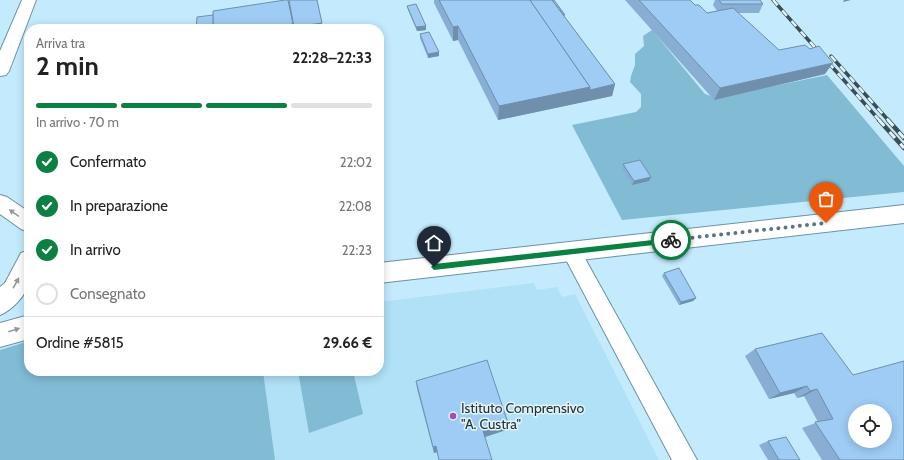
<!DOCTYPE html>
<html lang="it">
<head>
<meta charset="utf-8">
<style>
	:root { --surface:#fff; --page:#f2f2f2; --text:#222; --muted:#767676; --line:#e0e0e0; --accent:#0b8043 }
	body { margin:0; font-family:Cabin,sans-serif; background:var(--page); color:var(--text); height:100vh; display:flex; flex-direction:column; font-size:15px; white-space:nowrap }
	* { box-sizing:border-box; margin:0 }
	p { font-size:13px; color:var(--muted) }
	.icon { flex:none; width:22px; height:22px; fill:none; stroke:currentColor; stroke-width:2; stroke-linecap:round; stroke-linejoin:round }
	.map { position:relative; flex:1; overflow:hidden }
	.drawer { position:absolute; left:24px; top:24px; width:360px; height:352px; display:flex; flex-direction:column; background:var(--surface); border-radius:16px; box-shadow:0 2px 10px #0003 }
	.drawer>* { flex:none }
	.tools { position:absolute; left:848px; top:404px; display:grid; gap:8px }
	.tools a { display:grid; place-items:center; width:44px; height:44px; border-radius:50%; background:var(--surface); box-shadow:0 2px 10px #0003; font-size:20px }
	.pin { position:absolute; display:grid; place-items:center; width:34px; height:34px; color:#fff; margin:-41px -17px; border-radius:50% 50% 50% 0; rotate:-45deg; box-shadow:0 0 4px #0007 }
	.pin .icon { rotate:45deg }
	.courier { position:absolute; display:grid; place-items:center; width:40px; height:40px; margin:-20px; border:3px solid #0b8043; border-radius:50%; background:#fff; color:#222; box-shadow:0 1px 5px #0007 }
	.summary em { font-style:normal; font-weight:700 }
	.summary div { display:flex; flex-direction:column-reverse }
	.summary { display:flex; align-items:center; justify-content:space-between; height:68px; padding:0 12px }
	h1 { font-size:26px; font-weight:700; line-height:30px }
	.bar { display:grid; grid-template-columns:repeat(4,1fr); gap:6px 4px; align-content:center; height:48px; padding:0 12px }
	.bar i { height:5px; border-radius:3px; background:var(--line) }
	.bar .selected { background:var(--accent) }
	.bar p { grid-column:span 4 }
	.line { display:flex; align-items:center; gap:10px; padding:0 12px; border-top:1px solid var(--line) }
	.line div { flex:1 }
	ol { padding:0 12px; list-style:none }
	li { display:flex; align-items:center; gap:12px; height:44px }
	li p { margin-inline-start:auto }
	li .icon { padding:4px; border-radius:50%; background:var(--accent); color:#fff; stroke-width:4 }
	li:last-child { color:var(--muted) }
	li i { width:22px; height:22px; border:2px solid var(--line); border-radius:50% }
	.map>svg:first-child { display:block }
	.built { fill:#b0e1f7 }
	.green { fill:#82bbd4 }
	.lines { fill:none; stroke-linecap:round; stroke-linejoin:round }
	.street-casing { stroke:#6c92a3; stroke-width:2 }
	.secondary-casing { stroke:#6c92a3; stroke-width:2 }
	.street { fill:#fff; fill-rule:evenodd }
	.secondary { fill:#fff; fill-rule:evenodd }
	.rail-far1-casing { stroke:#3b4e57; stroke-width:3.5 }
	.rail-casing { stroke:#3b4e57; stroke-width:4.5 }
	.rail-far1 { stroke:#e4f4fb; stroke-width:2.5; stroke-dasharray:7; stroke-linecap:butt }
	.rail { stroke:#e4f4fb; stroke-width:3; stroke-dasharray:8; stroke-linecap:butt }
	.wall { fill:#88afd3 }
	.shaded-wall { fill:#6f8fac }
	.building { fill:#9eccf5; stroke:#6f8fac; fill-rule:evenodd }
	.oneway { fill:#929a9d }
	.route { fill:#0b8043 }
	.done { stroke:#5c747f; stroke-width:4; stroke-dasharray:0 7.2 }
	.poi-dot { fill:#a44bb7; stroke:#e4f4fb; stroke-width:1.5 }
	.labels { text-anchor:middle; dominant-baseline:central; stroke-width:3; stroke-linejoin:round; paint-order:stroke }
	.near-poi-label { font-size:14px; fill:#24343b; stroke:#e4f4fb; text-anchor:start }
</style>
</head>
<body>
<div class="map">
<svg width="904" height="460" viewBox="0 0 904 460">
	<rect width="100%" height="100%" fill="#c3ebfd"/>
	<!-- built -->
	<path class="built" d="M534 283 537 290 557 287 562 297 575 294 659 460H275L263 371H379V302Z"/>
	<!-- green -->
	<g class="green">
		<path d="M652 30 705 94 716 98 827 75 904 166V192L622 220 572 125 636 112 641 107V94L630 82 631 76 635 65V54L644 46 643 36Z"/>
		<path d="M29 341V371H263L275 460H0V350Z"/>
		<path d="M298 371H353L363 414 309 433Z"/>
	</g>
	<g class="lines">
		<defs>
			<path id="street" d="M571 244 578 246 697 460H672L562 252 564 246Z"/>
			<g id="secondary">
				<path d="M22 0H36L9 71 6 75 0 76V51Z"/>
				<path d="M0 195 7 197 29 212V232L21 229 0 214Z"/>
				<path d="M904 205V223L379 283V263Z"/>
				<path d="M29 250C29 260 31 273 29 282 26 296 12 310 0 315V287L5 283 21 253Z"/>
				<path d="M29 315V339L0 347V323Z"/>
			</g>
		</defs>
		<!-- street casing -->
		<use href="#street" class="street-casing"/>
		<!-- secondary casing -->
		<use href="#secondary" class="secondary-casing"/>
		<!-- street -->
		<use href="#street" class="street"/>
		<!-- secondary -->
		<use href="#secondary" class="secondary"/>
		<defs>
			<g id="rail-far1">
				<path d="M773 0 880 121"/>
				<path d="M831 56 889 121"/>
			</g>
			<g id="rail">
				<path d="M879 120 904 148"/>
				<path d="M888 120 904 138"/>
			</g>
		</defs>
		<!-- rail-far1 casing -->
		<use href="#rail-far1" class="rail-far1-casing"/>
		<!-- rail casing -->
		<use href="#rail" class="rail-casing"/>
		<!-- rail-far1 -->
		<use href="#rail-far1" class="rail-far1"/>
		<!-- rail -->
		<use href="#rail" class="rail"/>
	</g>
	<!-- wall -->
	<g class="wall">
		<path d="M434 0H554L565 15 564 16 615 84 612 96 498 120 458 40 453 41 434 3Z"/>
		<path d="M625 0H690L695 5 707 13 717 11 713 5 715 0H760L763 4 759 13H737L779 50 825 74 714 100Z"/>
		<path d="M407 6 426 30 417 31 408 10Z"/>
		<path d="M420 34 439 52V56L428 58 420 38Z"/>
		<path d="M623 164 651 177 649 181 632 185 622 168Z"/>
		<path d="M664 273 696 298 693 301 679 305 662 276Z"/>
		<path d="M822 333 904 460H822L802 428 818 422 804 396 797 398 794 393 769 399 745 356 755 349Z"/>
		<path d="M416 381 506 430 485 437 492 460H439L437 452 434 453 417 389Z"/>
		<path d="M768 441 800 460H768L759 445Z"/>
	</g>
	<!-- shaded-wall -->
	<g class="shaded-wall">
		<path d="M288 0 292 11 317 0 323 29H261Z"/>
		<path d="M844 0H851L843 2Z"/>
		<path d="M426 26V30L417 31 416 27Z"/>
		<path d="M458 26V40L453 41V27Z"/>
		<path d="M439 52V56L428 58V54Z"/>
		<path d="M833 63 825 74 714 100 720 88Z"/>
		<path d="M615 84 612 96 498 120 499 106 590 87Z"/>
		<path d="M651 177 649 181 632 185 634 181Z"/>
		<path d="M696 298 693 301 679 305 681 302Z"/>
		<path d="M807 386 794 393 769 399 780 393Z"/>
		<path d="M817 389 804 396 797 398 810 391Z"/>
		<path d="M508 423 506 430 482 438 483 431Z"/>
		<path d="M436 446 437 452 434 453 433 447Z"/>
	</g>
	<!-- building -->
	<g class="building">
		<path d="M285 0H288L293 24 261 29H213V11Z"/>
		<path d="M289 0H317L322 23 294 27Z"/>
		<path d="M439 0H530L590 87 499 106 458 26 453 27Z"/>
		<path d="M530 0H552L615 84 590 90V87Z"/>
		<path d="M552 0H554L565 15H564Z"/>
		<path d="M639 0H690L695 5H699L707 13 733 8 779 50 805 45 810 49 819 46 833 63 720 88Z"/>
		<path d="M719 0H760L763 4H722Z"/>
		<path d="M416 4 426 26 416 27 407 6Z"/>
		<path d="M213 15V29H196L197 17Z"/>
		<path d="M305 25 306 29H281Z"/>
		<path d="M429 32 439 52 428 54 420 34Z"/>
		<path d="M640 160 651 177 634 181 623 164Z"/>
		<path d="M679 268 696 298 681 302 664 273Z"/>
		<path d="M822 333 853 375 904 361V460H840L815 422 833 419 817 389 810 391 807 386 780 393 755 349ZM855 411H885V441H855Z"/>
		<path d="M487 360 508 423 483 431 492 460H439L436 446 433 447 416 381Z"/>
		<path d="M786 437 800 460H779L768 441Z"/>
	</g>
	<!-- one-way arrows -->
	<defs><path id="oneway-solid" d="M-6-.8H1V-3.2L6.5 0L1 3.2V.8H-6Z"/></defs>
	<g class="oneway">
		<use href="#oneway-solid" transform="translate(14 213) rotate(-145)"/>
		<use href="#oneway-solid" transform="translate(16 283) rotate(-61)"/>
		<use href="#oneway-solid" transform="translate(14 330) rotate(-17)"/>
	</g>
	<!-- route -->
	<path class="route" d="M671 238 674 240 671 243 434 270 431 267 434 264Z"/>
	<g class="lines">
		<!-- done -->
		<path class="done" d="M671 240 826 223"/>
	</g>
	<!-- markers -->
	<circle class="poi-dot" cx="453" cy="416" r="4"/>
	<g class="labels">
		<!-- near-poi labels -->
		<g class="near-poi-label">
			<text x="461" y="408">Istituto Comprensivo<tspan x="461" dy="16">"A. Custra"</tspan></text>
		</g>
	</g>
</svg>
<div class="tools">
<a><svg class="icon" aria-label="locate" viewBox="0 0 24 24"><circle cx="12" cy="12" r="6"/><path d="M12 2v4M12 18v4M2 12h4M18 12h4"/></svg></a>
</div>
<div class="pin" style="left:826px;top:223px;background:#ea580c"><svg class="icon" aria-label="bag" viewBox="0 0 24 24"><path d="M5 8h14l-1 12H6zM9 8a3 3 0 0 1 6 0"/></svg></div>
<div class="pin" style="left:434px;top:267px;background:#1f2937"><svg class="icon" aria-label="home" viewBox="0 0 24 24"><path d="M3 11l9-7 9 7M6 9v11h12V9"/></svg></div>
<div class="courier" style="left:671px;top:240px"><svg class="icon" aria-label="bike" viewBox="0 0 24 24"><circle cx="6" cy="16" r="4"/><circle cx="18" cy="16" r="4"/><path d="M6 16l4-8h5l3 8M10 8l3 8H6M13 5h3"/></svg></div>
<section class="drawer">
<div class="summary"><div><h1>2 min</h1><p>Arriva tra</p></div><em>22:28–22:33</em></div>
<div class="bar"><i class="selected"></i><i class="selected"></i><i class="selected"></i><i></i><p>In arrivo · 70 m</p></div>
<ol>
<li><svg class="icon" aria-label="check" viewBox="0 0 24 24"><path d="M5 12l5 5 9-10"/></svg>Confermato<p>22:02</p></li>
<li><svg class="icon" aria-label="check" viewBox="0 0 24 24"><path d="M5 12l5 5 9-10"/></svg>In preparazione<p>22:08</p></li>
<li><svg class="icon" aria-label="check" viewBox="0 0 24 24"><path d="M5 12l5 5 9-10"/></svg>In arrivo<p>22:23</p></li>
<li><i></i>Consegnato</li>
</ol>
<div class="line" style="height:52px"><div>Ordine #5815</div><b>29.66 €</b></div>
</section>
</div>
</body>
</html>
